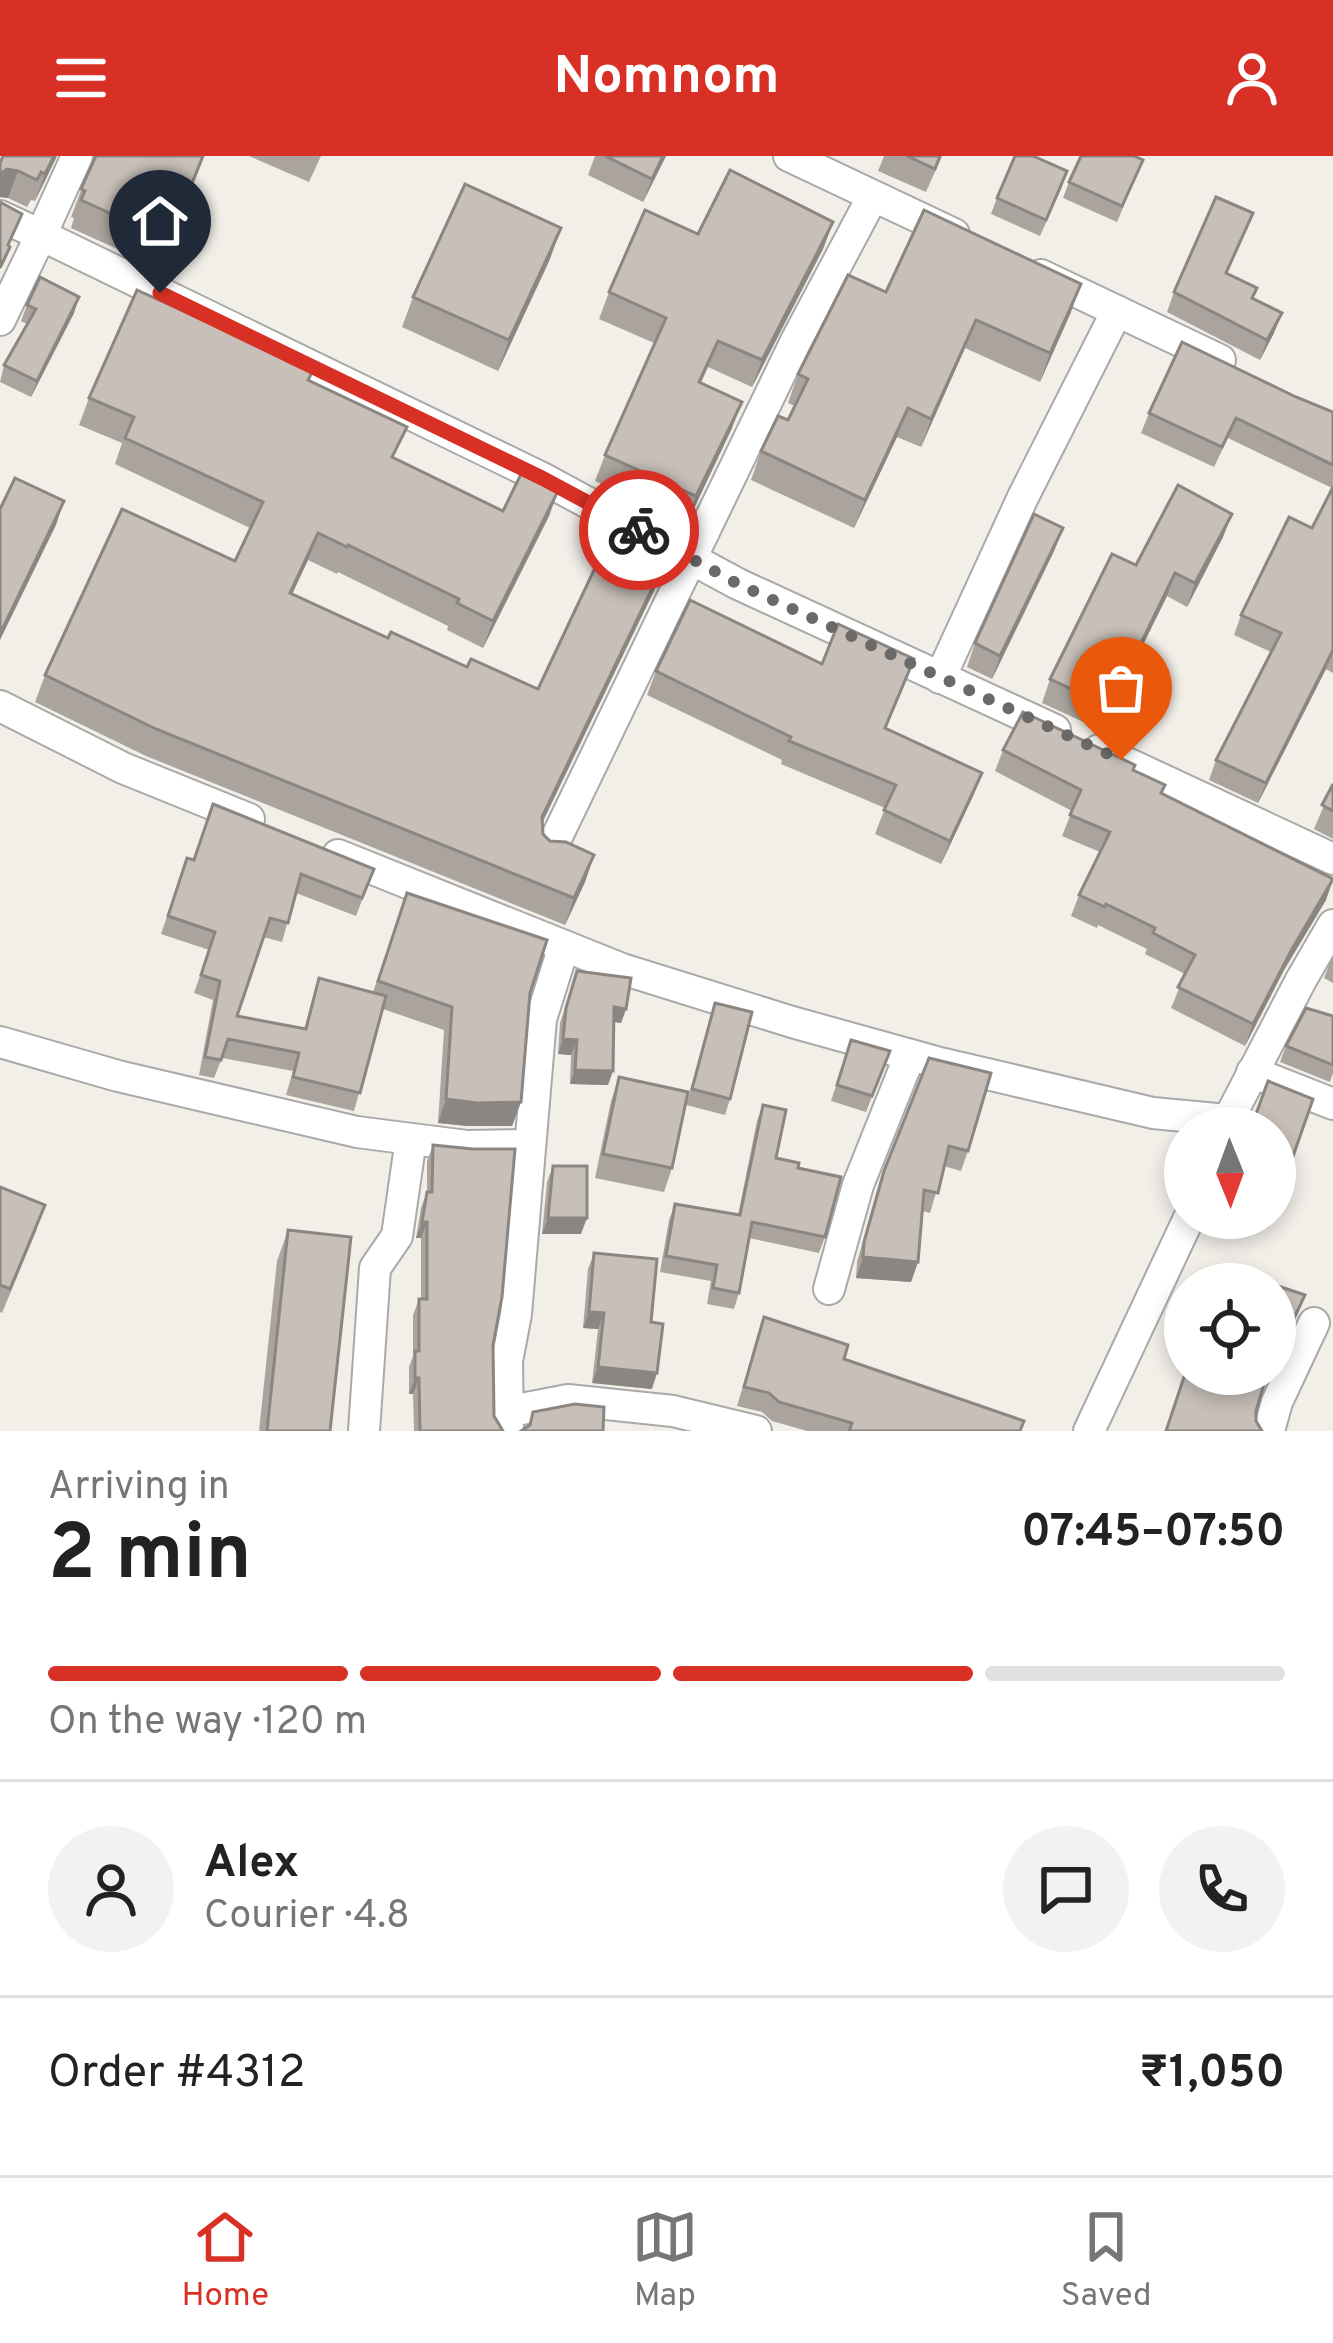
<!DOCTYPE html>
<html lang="en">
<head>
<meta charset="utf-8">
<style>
	:root { --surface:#fff; --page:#f2f2f2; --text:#222; --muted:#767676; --line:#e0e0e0; --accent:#d93025 }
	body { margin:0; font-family:Overpass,sans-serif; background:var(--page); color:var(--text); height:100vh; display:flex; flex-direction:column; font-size:45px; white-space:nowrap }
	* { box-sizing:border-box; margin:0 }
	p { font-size:39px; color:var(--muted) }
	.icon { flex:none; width:66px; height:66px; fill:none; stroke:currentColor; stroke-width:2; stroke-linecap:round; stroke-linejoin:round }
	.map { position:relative; height:1275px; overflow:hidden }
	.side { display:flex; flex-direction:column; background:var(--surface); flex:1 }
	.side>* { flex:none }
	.needle { width:78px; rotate:179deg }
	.buttons { position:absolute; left:1164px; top:951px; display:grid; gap:24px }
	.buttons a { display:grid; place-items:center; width:132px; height:132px; border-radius:50%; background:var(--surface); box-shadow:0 6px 18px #0003; font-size:60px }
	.pin { position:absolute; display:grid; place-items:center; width:102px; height:102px; color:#fff; margin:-123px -51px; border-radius:50% 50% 50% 0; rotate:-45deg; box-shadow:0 0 12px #0007 }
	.pin .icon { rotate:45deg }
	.courier { position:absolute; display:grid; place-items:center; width:120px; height:120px; margin:-60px; border:9px solid #d93025; border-radius:50%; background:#fff; color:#222; box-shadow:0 3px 15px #0007 }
	.head em { font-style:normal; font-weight:700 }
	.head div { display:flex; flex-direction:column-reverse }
	.head { display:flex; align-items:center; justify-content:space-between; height:204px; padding:0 48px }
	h1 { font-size:78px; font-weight:700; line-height:90px }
	.bar { display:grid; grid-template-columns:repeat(4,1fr); gap:18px 12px; align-content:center; height:144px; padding:0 48px }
	.bar i { height:15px; border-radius:9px; background:var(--line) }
	.bar .active { background:var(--accent) }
	.bar p { grid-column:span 4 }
	.line { display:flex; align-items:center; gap:30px; padding:0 48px; border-top:3px solid var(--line) }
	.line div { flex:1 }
	.round { display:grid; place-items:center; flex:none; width:126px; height:126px; border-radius:63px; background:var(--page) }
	header { display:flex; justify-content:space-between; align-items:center; height:156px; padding:0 48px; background:var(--accent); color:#fff; font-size:54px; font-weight:700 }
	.dock { display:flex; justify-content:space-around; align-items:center; height:168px; border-top:3px solid var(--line); background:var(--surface); font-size:33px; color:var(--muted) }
	.dock a { display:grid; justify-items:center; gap:6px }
	.dock .active { color:var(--accent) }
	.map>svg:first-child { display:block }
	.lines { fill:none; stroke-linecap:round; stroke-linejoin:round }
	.minor-casing { stroke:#a9a9a9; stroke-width:34 }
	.minor { stroke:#fff; stroke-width:30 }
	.wall { fill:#aba49e }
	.shaded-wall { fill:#8b8681 }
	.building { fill:#c7bfb8; stroke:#8b8681; stroke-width:3 }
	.done { stroke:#6b6a68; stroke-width:12; stroke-dasharray:0 21.6 }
	.route { stroke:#d93025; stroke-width:15 }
</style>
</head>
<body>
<header><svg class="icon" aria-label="menu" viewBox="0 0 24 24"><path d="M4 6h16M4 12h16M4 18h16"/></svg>Nomnom<svg class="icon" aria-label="person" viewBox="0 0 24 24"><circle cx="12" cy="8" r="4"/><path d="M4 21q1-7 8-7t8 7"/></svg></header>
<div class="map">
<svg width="1333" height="1275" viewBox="0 0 1333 1275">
	<rect width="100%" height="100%" fill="#f2efe9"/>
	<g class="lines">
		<defs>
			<g id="minor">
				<path d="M789 0 954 78"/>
				<path d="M0 60 41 79 77 0"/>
				<path d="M1041 119 1220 204"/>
				<path d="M0 164 41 79 542 322 738 428 1055 574"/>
				<path d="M940 522 1023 341 1117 155"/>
				<path d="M0 550 123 612 249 663"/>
				<path d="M1099 594 1333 703"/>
				<path d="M550 695 796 185 873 40"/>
				<path d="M338 699 622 813 792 866 936 906 1153 957 1227 964"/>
				<path d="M0 886 118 920 357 976 467 990 530 989"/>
				<path d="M1252 916 1333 948"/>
				<path d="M1224 972 1301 824 1333 769"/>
				<path d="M829 1133 858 1029 910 899"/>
				<path d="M506 1256 568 1244 673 1255 756 1275"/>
				<path d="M364 1275 375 1112 397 1080 411 983"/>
				<path d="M508 1275 507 1205 516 1158 541 863 564 790"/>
				<path d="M1089 1275 1189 1062"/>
				<path d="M1269 1275 1277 1246 1314 1167"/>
			</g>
		</defs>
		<!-- minor casing -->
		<use href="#minor" class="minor-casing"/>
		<!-- minor -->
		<use href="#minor" class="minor"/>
	</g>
	<!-- wall -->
	<g class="wall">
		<path d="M57 0 35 45 31 44 27 51 8 42 0 41V7Z"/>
		<path d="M94 0H204L159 112 71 72 74 62 71 61Z"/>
		<path d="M249 0H321L309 26Z"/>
		<path d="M595 0H666L643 46 588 19Z"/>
		<path d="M884 0H942L926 36 878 15Z"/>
		<path d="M1143 4 1117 66 1063 42 1069 26Z"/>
		<path d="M1062 31 1040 80 991 58 997 42Z"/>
		<path d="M1253 57 1227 118 1253 142 1274 177 1260 204 1167 156 1174 136Z"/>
		<path d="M833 66 823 93 752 231 708 211 701 227 732 272 687 367 595 325 605 299 654 187 599 163 609 136Z"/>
		<path d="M550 103 498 215 402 171 413 141Z"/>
		<path d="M886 136 1071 156 1040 226 965 192 921 291 897 281 854 372 751 324 761 295 788 264 795 250 788 247 798 218Z"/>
		<path d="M27 149 74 157 31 241 0 226 4 209 27 168 21 165Z"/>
		<path d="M310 225 395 302 503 355 549 360 483 492 447 474 448 470 338 416 337 418 308 404 292 438 388 482 467 511 538 533 663 416 542 666 543 678 550 685 594 699 585 726 565 769 146 600 35 546 45 519 235 405 250 372 115 308 122 287 79 269 89 242Z"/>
		<path d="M1296 241 1333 256V517L1326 513 1258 647 1209 624 1216 604 1271 496 1234 479 1241 459 1312 372 1332 332 1228 282 1214 311 1141 277 1149 257Z"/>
		<path d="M1063 372 1054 395 992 523 967 511 975 487Z"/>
		<path d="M1223 381 1187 451 1167 440 1101 574 1042 547 1050 523 1136 409Z"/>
		<path d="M822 508 905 527 886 572 982 617 973 640 941 708 875 678 885 652 781 608 782 604 647 539 656 515Z"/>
		<path d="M1003 594 1133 614 1162 637 1326 744 1284 814 1245 890 1171 852 1185 818 1145 798 1147 793 1098 769 1097 772 1071 760 1079 739 1100 696 1062 680 1072 655 995 615Z"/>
		<path d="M1333 628V683L1314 673Z"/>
		<path d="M187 702 194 704 374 713 356 760 296 737 282 786 263 781 237 860 304 873 319 822 373 836 407 737 530 837 521 946 512 970H468L438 967 444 874 383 853 354 955 286 939 293 915 222 902 214 922 199 919 213 844 194 837 209 794 161 778Z"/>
		<path d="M1333 799V827L1324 822Z"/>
		<path d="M577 815 626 853 621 867 614 866 608 929 570 928 571 899 558 898 560 867Z"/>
		<path d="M715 847 730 943 725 959 686 949Z"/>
		<path d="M1333 860V917L1330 926 1280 906 1286 890Z"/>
		<path d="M851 884 890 895 866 956 831 945Z"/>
		<path d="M929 902 968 995 961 1015 944 1010 930 1057 923 1055 918 1106 911 1126 856 1122 857 1106 877 1035Z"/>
		<path d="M619 921 672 1012 664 1036 595 1022 611 945Z"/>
		<path d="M763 949 776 1002 798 1012 825 1081 819 1097 749 1082 739 1137 734 1153 707 1148 711 1125 660 1116 669 1064 675 1048 738 1059 757 965Z"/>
		<path d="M433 989 493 1189 494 1260 503 1275H414L413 1238H409V1211L413 1200V1159L419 1143H421V1082H416L421 1052 427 1036V1005Z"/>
		<path d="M553 1010 581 1078H542L547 1026Z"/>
		<path d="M0 1031 37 1073 2 1157 0 1156Z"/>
		<path d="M1238 1062H1272L1268 1072Z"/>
		<path d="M288 1074 330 1275H259L277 1105Z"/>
		<path d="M594 1097 651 1166 652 1233 592 1227 598 1173 583 1172 588 1113Z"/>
		<path d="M764 1161 844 1203 1020 1275H807L772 1265 762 1256 737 1250Z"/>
	</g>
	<!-- shaded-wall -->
	<g class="shaded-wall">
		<path d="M54 0H57L35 45 45 18Z"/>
		<path d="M663 0H666L643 46 652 23Z"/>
		<path d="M7 13 18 15 8 42 0 41V18Z"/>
		<path d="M833 66 823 93 752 231 762 204Z"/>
		<path d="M561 72 550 103 498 215 509 184Z"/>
		<path d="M1081 128 1071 156 1040 226 1050 197Z"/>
		<path d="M79 141 74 157 31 241 37 225Z"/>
		<path d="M1282 157 1274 177 1260 204 1267 184Z"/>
		<path d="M976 164 965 192 921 291 931 263Z"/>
		<path d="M742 246 732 272 687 367 696 340Z"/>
		<path d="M908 252 897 281 854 372 865 344Z"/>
		<path d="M559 333 549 360 483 492 493 465Z"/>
		<path d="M64 345 56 369 0 484V478Z"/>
		<path d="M1232 358 1223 381 1187 451 1195 427Z"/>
		<path d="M1063 372 1054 395 992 523 1000 500Z"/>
		<path d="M318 377 308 404 280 464 290 437Z"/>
		<path d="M673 389 663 416 532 688 542 661Z"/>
		<path d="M1175 417 1167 440 1101 574 1110 551Z"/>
		<path d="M1333 494 1326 513 1258 647 1266 627Z"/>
		<path d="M982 617 973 640 941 708 950 685Z"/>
		<path d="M594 699 585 726 565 769 574 742Z"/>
		<path d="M1333 724 1326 744 1284 814 1245 890 1253 868 1292 793Z"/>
		<path d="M614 851 626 853 621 867 609 865Z"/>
		<path d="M563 883 577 884 571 899 558 898Z"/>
		<path d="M575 914 613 915 608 929 570 928Z"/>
		<path d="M446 943 521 946 512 970H468L438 967Z"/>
		<path d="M548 1062H587L581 1078H542Z"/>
		<path d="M422 1066H427L421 1082H416Z"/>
		<path d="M863 1101 918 1106 911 1126 856 1122Z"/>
		<path d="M1305 1139 1299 1155 1275 1206V1202Z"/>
		<path d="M589 1156 604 1157 598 1173 583 1172Z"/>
		<path d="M598 1211 657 1217 652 1233 592 1227Z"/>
		<path d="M415 1222H419L413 1238H409Z"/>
	</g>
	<!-- building -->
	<g class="building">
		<path d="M3 0H54L45 18 41 16 37 24 18 15 7 13 0 18V7Z"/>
		<path d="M96 0H203L169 84 81 44 85 35 81 33Z"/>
		<path d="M605 0H663L652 23Z"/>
		<path d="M907 0H940L935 13Z"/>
		<path d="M1015 0H1033L1067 15 1046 64 997 42Z"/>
		<path d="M1081 0H1134L1143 4 1122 50 1069 26Z"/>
		<path d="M730 14 833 66 762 204 718 185 699 226 742 246 696 340 605 299 666 162 609 136 645 54 698 78Z"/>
		<path d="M465 28 561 72 509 184 413 141Z"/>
		<path d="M1216 41 1253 57 1226 117 1257 132 1252 142 1282 157 1267 184 1174 136Z"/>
		<path d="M0 46 22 58 8 89 10 91 0 112Z"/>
		<path d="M924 54 1081 128 1050 197 976 164 931 263 908 252 865 344 761 295 778 260 788 264 808 223 798 218 848 119 886 136Z"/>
		<path d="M40 121 79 141 37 225 4 209 36 153 27 149Z"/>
		<path d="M137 134 247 184 250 177 316 209 308 224 407 271 392 301 503 355 522 316 559 333 493 465 457 447 459 443 348 389 347 391 318 377 290 437 388 482 391 476 467 511 471 503 538 533 618 363 673 389 542 661 543 678 550 685 566 686 594 699 574 742 156 573 45 519 122 353 235 405 263 346 125 282 134 261 89 242Z"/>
		<path d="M1182 186 1296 241 1333 256V309L1236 262 1222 291 1149 257Z"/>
		<path d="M15 322 64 345 0 478V353Z"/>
		<path d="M1178 329 1232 358 1195 427 1175 417 1110 551 1050 523 1112 398 1136 409Z"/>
		<path d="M1333 331V494L1266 627 1216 604 1281 477 1241 459 1289 361 1312 372Z"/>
		<path d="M1034 358 1063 372 1000 500 975 487Z"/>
		<path d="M690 444 822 508 838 468 914 503 885 572 982 617 950 685 884 654 896 629 789 585 791 581 656 515Z"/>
		<path d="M1023 556 1135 609 1133 614 1165 629 1161 637 1333 723 1292 793 1253 868 1178 831 1195 799 1153 777 1155 772 1106 748 1105 751 1079 739 1110 676 1070 659 1081 634 1003 594Z"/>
		<path d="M1333 628V655L1322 649Z"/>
		<path d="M213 648 374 713 362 742 301 718 288 767 270 762 237 860 306 873 319 822 386 840 360 937 293 921 299 897 228 883 221 904 205 901 220 825 201 819 215 776 168 760 187 702 194 704Z"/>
		<path d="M407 737 547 784 530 837 521 946 477 947 446 943 452 851 378 825Z"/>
		<path d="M577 815 631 822 626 853 614 851 613 915 575 914 577 884 563 883 566 852Z"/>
		<path d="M715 847 752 856 730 943 692 933Z"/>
		<path d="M1306 852 1333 860V909L1286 890Z"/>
		<path d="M851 884 890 895 872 940 837 929Z"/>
		<path d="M929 902 991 917 968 995 949 990 938 1037 924 1034 918 1106 863 1101 864 1086 884 1015Z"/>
		<path d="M619 921 688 936 672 1012 603 998Z"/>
		<path d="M1268 925 1313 943 1275 1052V972H1251Z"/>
		<path d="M763 949 786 954 776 1002 799 1007 798 1012 841 1021 825 1081 752 1066 739 1137 713 1132 717 1109 666 1100 675 1048 740 1059Z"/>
		<path d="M433 989 473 993H515L502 1141 493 1189 494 1260 503 1275H420L419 1222H415V1195H419V1143H427V1066H422L427 1036H432Z"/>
		<path d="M553 1010H587V1062H548Z"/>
		<path d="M0 1031 45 1049 10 1133 0 1129Z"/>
		<path d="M288 1074 351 1081 330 1275H267Z"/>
		<path d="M594 1097 657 1103 651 1166 663 1168 657 1217 598 1211 604 1157 589 1156Z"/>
		<path d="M1275 1129 1305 1139 1275 1202Z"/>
		<path d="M764 1161 848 1189 844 1203 1024 1265 1020 1275H849L852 1267 779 1246 769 1237 744 1231Z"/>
		<path d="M1185 1218H1267L1256 1255V1265L1262 1275H1166Z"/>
		<path d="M575 1248 604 1251 603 1275H521L530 1269 533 1256Z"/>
	</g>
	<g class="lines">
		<!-- done -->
		<path class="done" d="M639 374 738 428 1121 604"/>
		<!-- route -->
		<path class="route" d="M160 137 542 322 639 374"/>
	</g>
</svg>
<div class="buttons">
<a><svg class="needle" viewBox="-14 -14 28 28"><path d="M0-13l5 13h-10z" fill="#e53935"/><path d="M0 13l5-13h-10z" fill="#767676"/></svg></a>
<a><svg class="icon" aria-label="locate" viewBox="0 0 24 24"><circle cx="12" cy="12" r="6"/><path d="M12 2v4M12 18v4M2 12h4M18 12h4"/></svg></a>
</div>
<div class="pin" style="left:1121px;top:604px;background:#ea580c"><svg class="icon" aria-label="bag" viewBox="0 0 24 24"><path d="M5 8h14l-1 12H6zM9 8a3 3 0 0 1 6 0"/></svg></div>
<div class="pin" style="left:160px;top:137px;background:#1f2937"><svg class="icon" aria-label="home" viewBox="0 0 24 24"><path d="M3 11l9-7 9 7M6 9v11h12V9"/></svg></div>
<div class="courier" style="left:639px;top:374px"><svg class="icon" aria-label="bike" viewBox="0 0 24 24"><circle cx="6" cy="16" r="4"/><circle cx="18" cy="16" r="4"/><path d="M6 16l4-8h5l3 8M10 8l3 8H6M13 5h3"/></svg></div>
</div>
<section class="side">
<div class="head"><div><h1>2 min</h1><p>Arriving in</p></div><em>07:45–07:50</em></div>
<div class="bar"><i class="active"></i><i class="active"></i><i class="active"></i><i></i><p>On the way · 120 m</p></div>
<div class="line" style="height:216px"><a class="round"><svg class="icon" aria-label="person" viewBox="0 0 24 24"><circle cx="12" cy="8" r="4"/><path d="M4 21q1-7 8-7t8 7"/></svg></a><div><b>Alex</b><p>Courier · 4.8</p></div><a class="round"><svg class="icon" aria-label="chat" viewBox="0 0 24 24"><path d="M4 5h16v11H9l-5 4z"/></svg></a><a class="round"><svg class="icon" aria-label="phone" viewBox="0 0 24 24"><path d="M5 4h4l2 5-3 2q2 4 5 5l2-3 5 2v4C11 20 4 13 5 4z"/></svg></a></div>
<div class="line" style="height:156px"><div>Order #4312</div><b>₹1,050</b></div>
</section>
<nav class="dock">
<a class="active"><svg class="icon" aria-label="home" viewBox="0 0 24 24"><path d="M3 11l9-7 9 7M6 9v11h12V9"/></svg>Home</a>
<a><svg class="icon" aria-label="map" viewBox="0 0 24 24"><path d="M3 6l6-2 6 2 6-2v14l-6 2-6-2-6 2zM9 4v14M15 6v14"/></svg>Map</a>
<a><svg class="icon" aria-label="saved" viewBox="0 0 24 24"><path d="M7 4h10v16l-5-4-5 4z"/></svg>Saved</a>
</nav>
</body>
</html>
